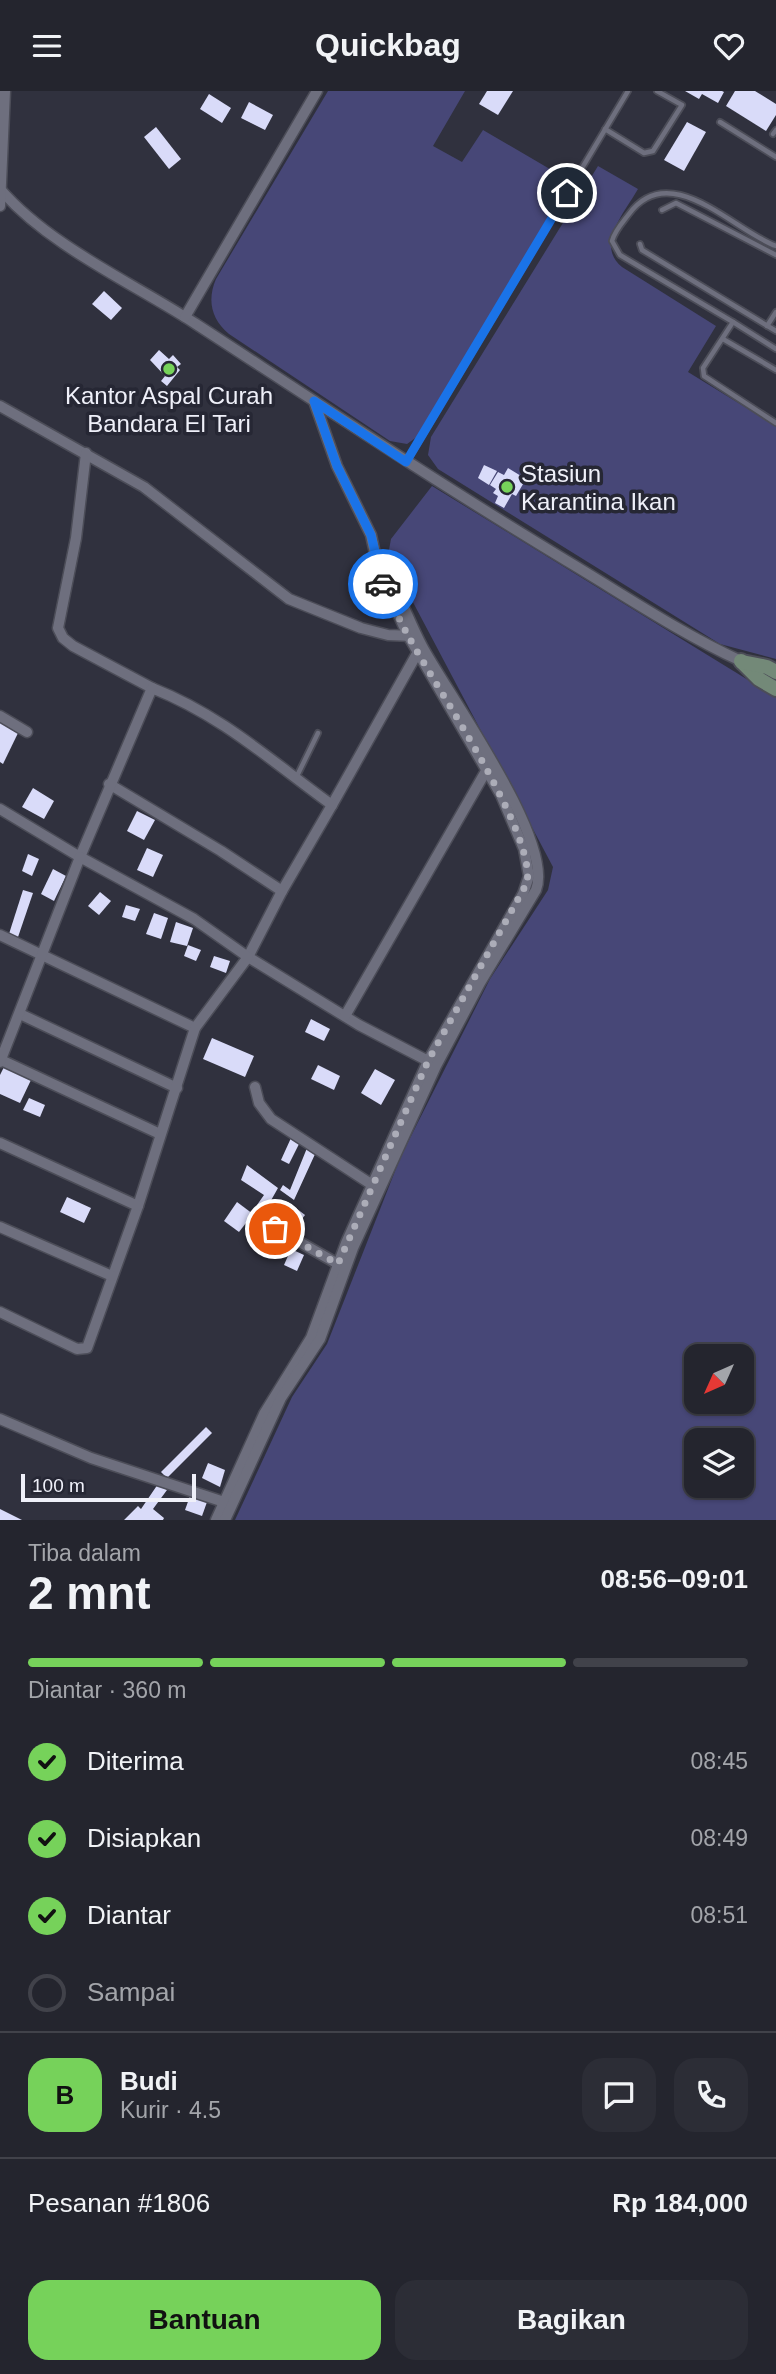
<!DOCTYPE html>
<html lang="id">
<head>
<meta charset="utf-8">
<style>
	:root { --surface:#24252e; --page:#2c2d36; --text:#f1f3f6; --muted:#a3a5aa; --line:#41424a; --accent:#76d25a }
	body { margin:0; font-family:Arial,sans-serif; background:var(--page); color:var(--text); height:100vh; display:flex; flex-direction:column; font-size:26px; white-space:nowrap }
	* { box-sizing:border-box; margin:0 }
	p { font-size:23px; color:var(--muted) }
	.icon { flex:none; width:38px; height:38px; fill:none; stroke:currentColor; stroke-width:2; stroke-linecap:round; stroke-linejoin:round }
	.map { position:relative; height:1429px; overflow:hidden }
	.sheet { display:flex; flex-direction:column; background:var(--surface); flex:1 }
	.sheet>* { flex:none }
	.needle { width:46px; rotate:225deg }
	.controls { position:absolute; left:684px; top:1253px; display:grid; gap:14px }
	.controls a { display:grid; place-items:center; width:70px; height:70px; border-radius:14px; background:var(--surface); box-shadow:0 2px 5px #0004,0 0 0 2px var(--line); font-size:35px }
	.scale { position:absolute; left:21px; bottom:18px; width:175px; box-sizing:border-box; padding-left:7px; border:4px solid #eff0f9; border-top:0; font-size:19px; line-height:24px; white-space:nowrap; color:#eff0f9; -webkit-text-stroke:5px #262734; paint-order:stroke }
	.pin { position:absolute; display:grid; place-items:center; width:60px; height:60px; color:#fff; margin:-30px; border:4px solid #fff; border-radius:50%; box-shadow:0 2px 7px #0007 }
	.courier { position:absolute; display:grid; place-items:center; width:70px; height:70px; margin:-35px; border:5px solid #1a73e8; border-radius:50%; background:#fff; color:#222; box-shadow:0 2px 9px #0007 }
	.overview em { font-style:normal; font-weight:700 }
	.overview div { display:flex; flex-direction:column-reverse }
	.overview { display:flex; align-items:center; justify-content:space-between; height:119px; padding:0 28px }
	h1 { font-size:46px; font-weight:700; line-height:52px }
	.bar { display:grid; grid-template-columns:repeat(4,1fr); gap:10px 7px; align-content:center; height:84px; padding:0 28px }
	.bar i { height:9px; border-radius:5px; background:var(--line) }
	.bar .selected { background:var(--accent) }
	.bar p { grid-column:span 4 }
	.line { display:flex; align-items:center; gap:18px; padding:0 28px; border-top:2px solid var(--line) }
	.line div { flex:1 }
	.round { display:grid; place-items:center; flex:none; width:74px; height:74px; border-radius:21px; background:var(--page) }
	ol { padding:0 28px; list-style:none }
	li { display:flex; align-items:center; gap:21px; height:77px }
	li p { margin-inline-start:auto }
	li .icon { padding:7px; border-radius:50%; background:var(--accent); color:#111; stroke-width:4 }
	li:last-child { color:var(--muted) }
	li i { width:38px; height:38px; border:4px solid var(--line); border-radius:50% }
	.primary-button { display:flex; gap:14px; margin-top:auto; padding:14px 28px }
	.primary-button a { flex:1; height:80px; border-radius:21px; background:var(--accent); color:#111; font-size:28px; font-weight:700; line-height:80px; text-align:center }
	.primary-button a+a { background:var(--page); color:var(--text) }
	header { display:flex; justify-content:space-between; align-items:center; height:91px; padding:0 28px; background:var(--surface); font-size:32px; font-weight:700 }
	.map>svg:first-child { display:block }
	.green { fill:#474777; fill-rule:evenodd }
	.building { fill:#d9dbf9 }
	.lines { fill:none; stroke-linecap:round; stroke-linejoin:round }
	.lane-casing { stroke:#4c4d58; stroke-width:8 }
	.street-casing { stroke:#4c4d58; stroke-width:13 }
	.secondary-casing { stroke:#4c4d58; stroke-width:18 }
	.lane { stroke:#6e6f7e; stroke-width:4.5 }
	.street { stroke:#6e6f7e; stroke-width:10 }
	.secondary { stroke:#738978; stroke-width:14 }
	.done { stroke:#acadb8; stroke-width:7; stroke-dasharray:0 12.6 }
	.route { stroke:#1a73e8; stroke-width:9 }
	.poi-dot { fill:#76d25a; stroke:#262734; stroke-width:2.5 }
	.labels { text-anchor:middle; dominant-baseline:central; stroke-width:7; stroke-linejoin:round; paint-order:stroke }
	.poi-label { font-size:24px; fill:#eff0f9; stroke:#262734 }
</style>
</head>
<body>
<header><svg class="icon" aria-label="menu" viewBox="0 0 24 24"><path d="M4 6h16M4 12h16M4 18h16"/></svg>Quickbag<svg class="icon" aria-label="heart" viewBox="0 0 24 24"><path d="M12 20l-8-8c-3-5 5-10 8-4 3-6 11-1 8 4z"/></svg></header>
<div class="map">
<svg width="776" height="1429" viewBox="0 0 776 1429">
	<rect width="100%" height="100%" fill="#30313e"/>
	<!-- green -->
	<g class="green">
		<path d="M328 0H465L433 55 462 71 483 39 572 91 421 343 407 353 390 350 229 243C211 228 207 209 216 188Z"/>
		<path d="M598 75 638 98C625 121 595 154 622 176L716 235 688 281 776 335V568L720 553 438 378 428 364 431 346Z"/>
		<path d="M432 395 776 606V1429H235L292 1306 327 1253 401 1065 490 888 548 799 553 776 388 464 391 448ZM696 1265H742V1311H696ZM696 1349H742V1395H696Z"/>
	</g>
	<!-- building -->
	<g class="building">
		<path d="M487 0H513L498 24 479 13Z"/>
		<path d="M685 0H722L724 1 718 12 702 3 699 8Z"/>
		<path d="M735 0H755L776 13V24L766 40 726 15Z"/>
		<path d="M209 3 231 17 222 32 200 18Z"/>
		<path d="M249 11 273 24 265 39 241 27Z"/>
		<path d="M687 31 706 41 684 80 664 69Z"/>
		<path d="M156 36 181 68 169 78 144 46Z"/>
		<path d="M104 200 122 217 111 229 92 213Z"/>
		<path d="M159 259 169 268 173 264 181 273 177 276 180 279 167 295 161 290 165 285 150 269Z"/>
		<path d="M484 374 497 380 489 394 478 387Z"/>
		<path d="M508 377 526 388 516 405 512 403 504 417 495 412 498 405 493 402 496 398 490 394 498 381 504 384Z"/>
		<path d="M0 630 18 642 3 673 0 671Z"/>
		<path d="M33 697 54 710 44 728 22 716Z"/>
		<path d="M137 720 155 729 144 749 127 740Z"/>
		<path d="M147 757 163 764 153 786 137 779Z"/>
		<path d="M28 763 39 768 32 785 22 780Z"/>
		<path d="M53 778 66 785 54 810 41 803Z"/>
		<path d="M23 799 33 802 17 849 8 846Z"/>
		<path d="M100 801 111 810 99 824 88 815Z"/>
		<path d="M126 814 140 818 135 830 122 826Z"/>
		<path d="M154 822 168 827 161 848 146 843Z"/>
		<path d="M176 831 193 837 187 855 170 851Z"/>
		<path d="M188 854 201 859 196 870 184 865Z"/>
		<path d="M214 865 230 870 226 882 210 876Z"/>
		<path d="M311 928 330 938 324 950 305 941Z"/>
		<path d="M212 947 254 965 245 986 203 968Z"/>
		<path d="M318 974 340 985 334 999 311 988Z"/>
		<path d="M4 976 31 989 20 1012 0 1003V984Z"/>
		<path d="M375 978 395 989 381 1014 361 1002Z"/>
		<path d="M29 1007 45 1014 40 1026 23 1019Z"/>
		<path d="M291 1047 300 1051 289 1073 281 1069Z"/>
		<path d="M307 1057 316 1061 294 1109 280 1099 283 1094 290 1099Z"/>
		<path d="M247 1074 278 1097 265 1120 257 1114 264 1104 241 1089Z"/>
		<path d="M67 1106 91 1117 84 1132 60 1121Z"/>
		<path d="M237 1111 253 1123 239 1141 224 1130Z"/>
		<path d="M288 1111 305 1124 291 1142 274 1128Z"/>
		<path d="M291 1158 304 1164 297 1180 284 1174Z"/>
		<path d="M206 1336 212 1342 167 1387 161 1381Z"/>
		<path d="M208 1372 225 1379 220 1396 202 1387Z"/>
		<path d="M158 1393 167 1399 153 1418 164 1427 163 1429H124L138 1415 141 1418Z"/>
		<path d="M190 1405 207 1411 202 1425 185 1419Z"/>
		<path d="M0 1418 22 1429H0Z"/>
	</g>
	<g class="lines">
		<defs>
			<g id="lane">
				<path d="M720 31 776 66"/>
				<path d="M605 38 644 62 653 60 682 14 657 0"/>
				<path d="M773 43 776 39"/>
				<path d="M662 119 676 112 776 164"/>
				<path d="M640 153 642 159 776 240"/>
				<path d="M776 155C734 140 670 67 629 123 623 131 615 139 612 150L620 164 733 231 703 277 704 285 776 332"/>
				<path d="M733 231 776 258"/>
				<path d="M767 235 776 221"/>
				<path d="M723 248 776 279"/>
				<path d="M407 370 628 0"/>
				<path d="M296 687 318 642"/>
			</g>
			<g id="street">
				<path d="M0 98C49 155 133 192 196 233 319 313 441 394 567 470 624 504 680 542 741 570"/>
				<path d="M0 115 5 0"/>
				<path d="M185 226 317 0"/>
				<path d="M0 315 144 396 289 508 361 537 388 544 413 545"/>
				<path d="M86 362 76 447 58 537 63 547 73 555 152 597"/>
				<path d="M0 625 27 641"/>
				<path d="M109 693 221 760 282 800"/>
				<path d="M332 714 419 559"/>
				<path d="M0 718 80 766 152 597C223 625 271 670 332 714L282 800 248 866 359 934 434 973"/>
				<path d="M0 844 195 937"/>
				<path d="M20 923 177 997"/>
				<path d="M345 925 486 680"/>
				<path d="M1 969 160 1043"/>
				<path d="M0 971 80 766 194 828 248 866 195 937 138 1115 87 1257 77 1258 0 1221"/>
				<path d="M255 996 259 1012 271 1028 377 1097"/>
				<path d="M0 1052 138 1115"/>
				<path d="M0 1136 112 1185"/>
				<path d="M275 1137 338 1173"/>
				<path d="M0 1328 91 1367 224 1411"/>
				<path d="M216 1429 264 1323 311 1247 346 1152 428 970 523 803 529 785 524 758 501 704 409 546 380 486 371 444 337 375 314 310"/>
				<path d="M225 1429 281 1307 320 1248 353 1157 436 975 480 892 536 799C555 750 447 602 422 555 407 527 397 494 378 469"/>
			</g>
			<g id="secondary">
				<path d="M741 570 759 588 776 598"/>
				<path d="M742 571 767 576 776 581"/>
			</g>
		</defs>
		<!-- lane casing -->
		<use href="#lane" class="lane-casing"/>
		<!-- street casing -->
		<use href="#street" class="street-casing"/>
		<!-- secondary casing -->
		<use href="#secondary" class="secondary-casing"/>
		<!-- lane -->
		<use href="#lane" class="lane"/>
		<!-- street -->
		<use href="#street" class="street"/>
		<!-- secondary -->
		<use href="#secondary" class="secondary"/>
	</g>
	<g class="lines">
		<!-- done -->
		<path class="done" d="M275 1138 338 1173 428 970 527 792C536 741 436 597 409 546 399 529 392 510 383 493"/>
		<!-- route -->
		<path class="route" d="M383 493 371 444 337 375 314 310 406 371 567 102"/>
	</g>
	<!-- markers -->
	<g class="poi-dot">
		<circle cx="169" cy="278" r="7"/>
		<circle cx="507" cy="396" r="7"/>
	</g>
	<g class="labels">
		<!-- poi labels -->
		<g class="poi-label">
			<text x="169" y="304">Kantor Aspal Curah<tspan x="169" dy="28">Bandara El Tari</tspan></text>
			<text x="521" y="382" text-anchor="start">Stasiun<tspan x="521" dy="28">Karantina Ikan</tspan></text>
		</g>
	</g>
</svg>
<div class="controls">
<a><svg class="needle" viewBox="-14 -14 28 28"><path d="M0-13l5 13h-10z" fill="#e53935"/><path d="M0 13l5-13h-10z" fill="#a3a5aa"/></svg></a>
<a><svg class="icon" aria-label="layers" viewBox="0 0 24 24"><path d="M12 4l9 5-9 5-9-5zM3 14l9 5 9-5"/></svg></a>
</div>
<div class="scale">100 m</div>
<div class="pin" style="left:275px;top:1138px;background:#ea580c"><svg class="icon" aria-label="bag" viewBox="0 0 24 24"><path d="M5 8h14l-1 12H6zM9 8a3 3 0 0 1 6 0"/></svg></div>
<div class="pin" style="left:567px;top:102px;background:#1f2937"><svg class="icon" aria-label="home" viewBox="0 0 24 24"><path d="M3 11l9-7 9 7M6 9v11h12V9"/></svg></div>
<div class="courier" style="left:383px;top:493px"><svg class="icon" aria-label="car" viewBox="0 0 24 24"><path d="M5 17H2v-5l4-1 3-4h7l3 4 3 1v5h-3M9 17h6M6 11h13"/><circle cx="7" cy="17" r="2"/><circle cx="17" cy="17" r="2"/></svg></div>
</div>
<section class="sheet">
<div class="overview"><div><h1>2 mnt</h1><p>Tiba dalam</p></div><em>08:56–09:01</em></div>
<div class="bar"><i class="selected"></i><i class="selected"></i><i class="selected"></i><i></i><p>Diantar · 360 m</p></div>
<ol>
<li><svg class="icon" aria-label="check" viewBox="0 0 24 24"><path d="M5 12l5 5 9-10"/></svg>Diterima<p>08:45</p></li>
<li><svg class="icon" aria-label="check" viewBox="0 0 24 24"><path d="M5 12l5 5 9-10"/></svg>Disiapkan<p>08:49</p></li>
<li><svg class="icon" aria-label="check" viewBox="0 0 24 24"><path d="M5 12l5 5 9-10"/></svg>Diantar<p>08:51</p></li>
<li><i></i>Sampai</li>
</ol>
<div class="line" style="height:126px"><b class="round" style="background:var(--accent);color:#111">B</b><div><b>Budi</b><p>Kurir · 4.5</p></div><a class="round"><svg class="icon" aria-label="chat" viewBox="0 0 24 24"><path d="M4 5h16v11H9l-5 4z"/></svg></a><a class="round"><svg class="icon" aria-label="phone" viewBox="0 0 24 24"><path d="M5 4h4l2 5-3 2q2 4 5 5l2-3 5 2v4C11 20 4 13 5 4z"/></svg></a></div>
<div class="line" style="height:91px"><div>Pesanan #1806</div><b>Rp 184,000</b></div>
<div class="primary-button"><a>Bantuan</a><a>Bagikan</a></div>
</section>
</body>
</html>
